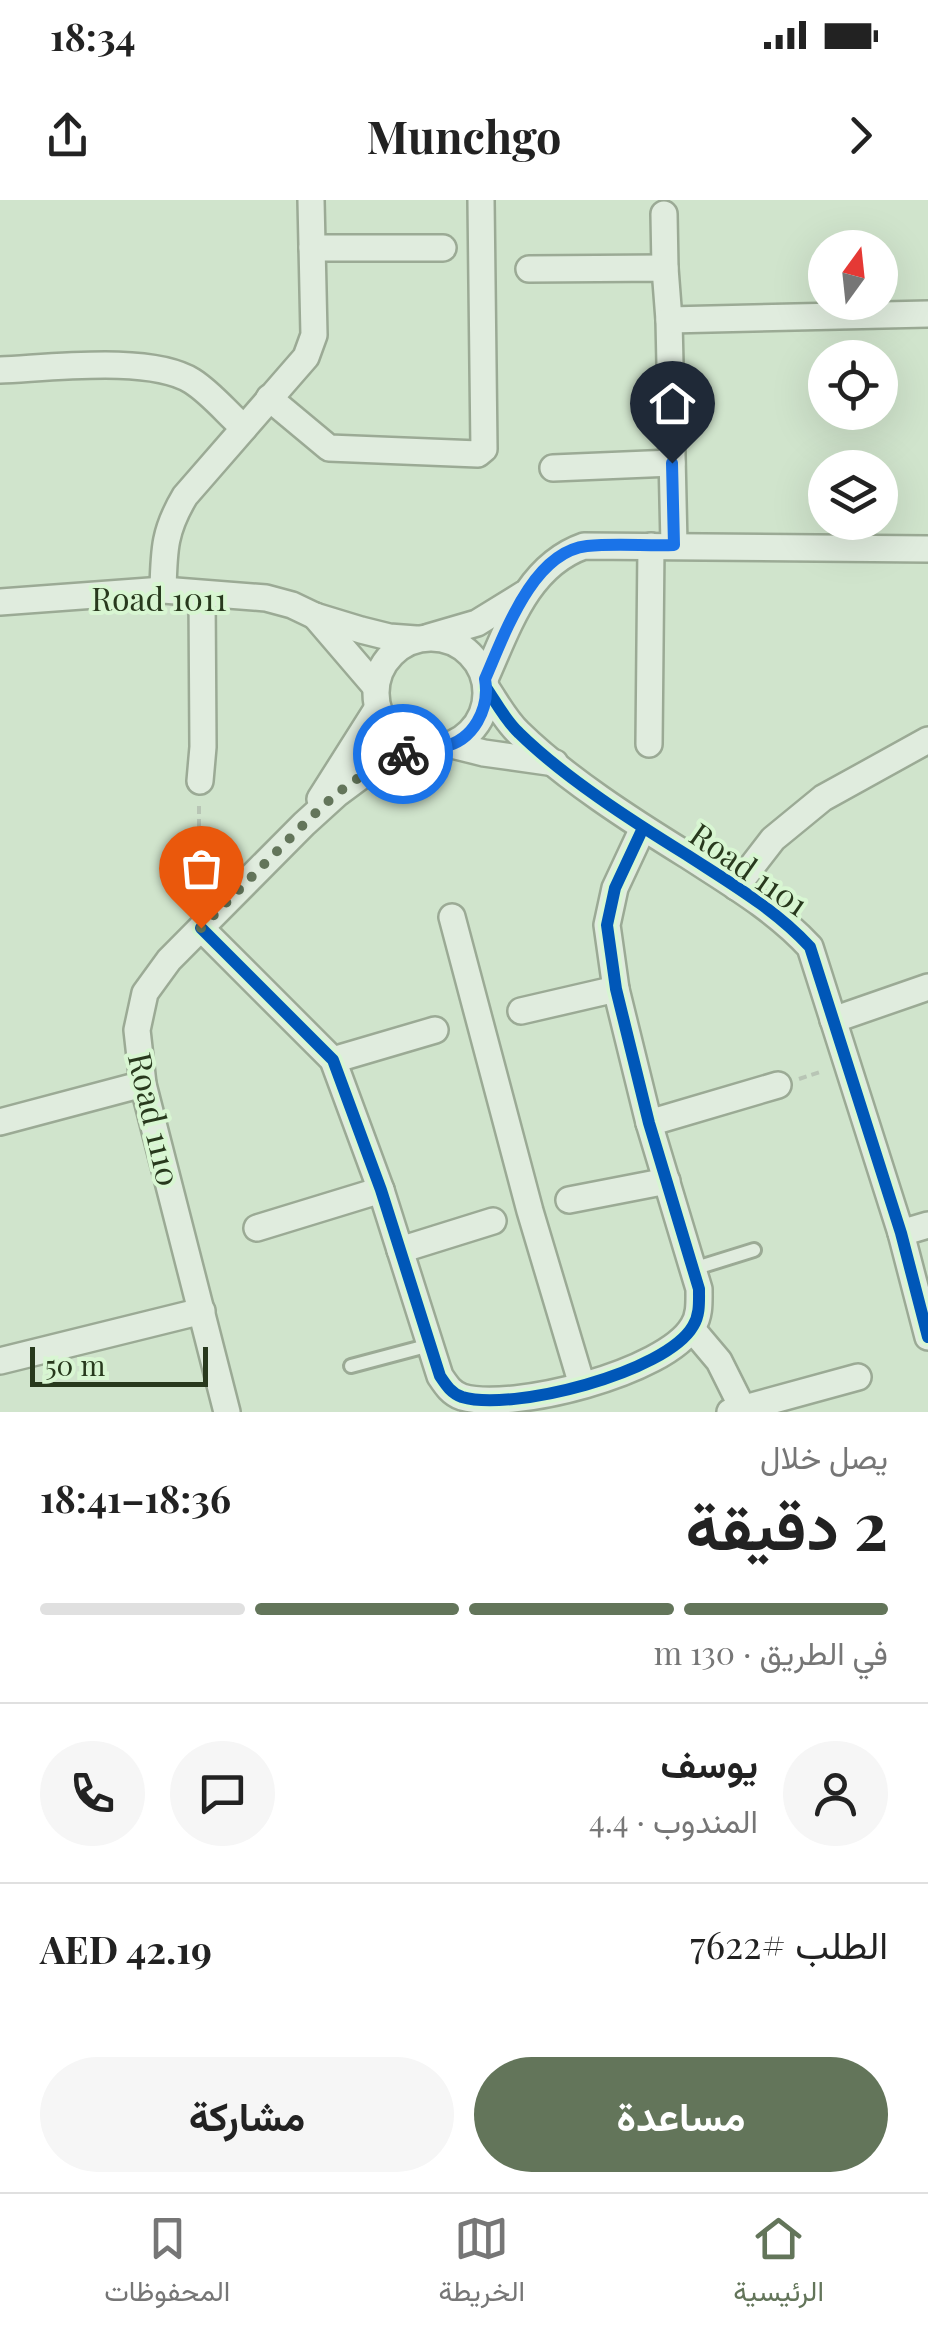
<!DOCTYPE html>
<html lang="ar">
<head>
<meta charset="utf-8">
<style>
	:root { --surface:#fff; --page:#f6f6f6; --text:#222; --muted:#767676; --line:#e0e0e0; --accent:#63755a }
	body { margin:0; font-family:"Playfair Display",Vazirmatn,serif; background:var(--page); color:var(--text); direction:rtl; height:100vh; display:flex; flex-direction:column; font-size:38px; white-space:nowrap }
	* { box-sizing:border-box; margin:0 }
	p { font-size:32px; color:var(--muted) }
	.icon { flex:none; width:55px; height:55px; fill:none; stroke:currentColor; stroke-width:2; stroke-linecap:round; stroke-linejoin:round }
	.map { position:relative; height:1212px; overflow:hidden; direction:ltr }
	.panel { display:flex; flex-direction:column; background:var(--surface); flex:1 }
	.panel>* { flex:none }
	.needle { width:65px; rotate:15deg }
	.fabs { position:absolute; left:808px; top:30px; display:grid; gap:20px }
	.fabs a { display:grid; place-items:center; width:90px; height:90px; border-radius:50%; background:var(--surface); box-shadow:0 10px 40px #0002; font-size:50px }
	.scale { position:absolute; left:30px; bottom:25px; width:178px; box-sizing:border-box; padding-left:10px; border:5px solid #28391d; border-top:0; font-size:28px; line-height:35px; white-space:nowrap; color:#28391d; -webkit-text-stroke:8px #d8f6d2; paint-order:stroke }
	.pin { position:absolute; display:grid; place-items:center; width:85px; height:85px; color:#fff; margin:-102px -42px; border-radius:50% 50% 50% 0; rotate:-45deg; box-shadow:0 0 10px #0007 }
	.pin .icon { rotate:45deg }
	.courier { position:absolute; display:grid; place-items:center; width:100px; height:100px; margin:-50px; border:8px solid #1a73e8; border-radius:50%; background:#fff; color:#222; box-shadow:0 2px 12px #0007 }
	.overview em { font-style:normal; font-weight:700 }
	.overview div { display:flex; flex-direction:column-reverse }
	.overview { display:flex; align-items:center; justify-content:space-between; height:170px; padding:0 40px }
	h1 { font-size:65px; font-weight:700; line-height:75px }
	.bar { display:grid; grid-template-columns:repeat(4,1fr); gap:15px 10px; align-content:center; height:120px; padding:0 40px }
	.bar i { height:12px; border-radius:8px; background:var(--line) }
	.bar .active { background:var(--accent) }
	.bar p { grid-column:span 4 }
	.line { display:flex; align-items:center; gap:25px; padding:0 40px; border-top:2px solid var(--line) }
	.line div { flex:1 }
	.round { display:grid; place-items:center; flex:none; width:105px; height:105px; border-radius:52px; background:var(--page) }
	.action { display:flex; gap:20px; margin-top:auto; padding:20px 40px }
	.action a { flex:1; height:115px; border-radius:60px; background:var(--accent); color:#fff; font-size:40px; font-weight:700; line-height:115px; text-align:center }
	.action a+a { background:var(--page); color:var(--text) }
	.status { display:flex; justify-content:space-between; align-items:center; height:70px; padding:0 50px; background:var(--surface); direction:ltr }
	.status svg { height:28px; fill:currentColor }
	header { display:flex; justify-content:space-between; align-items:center; height:130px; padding:0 40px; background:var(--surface); font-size:45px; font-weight:700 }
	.tabs { display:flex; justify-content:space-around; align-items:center; height:140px; border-top:2px solid var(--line); background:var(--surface); font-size:28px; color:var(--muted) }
	.tabs a { display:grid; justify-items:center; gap:5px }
	.tabs .active { color:var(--accent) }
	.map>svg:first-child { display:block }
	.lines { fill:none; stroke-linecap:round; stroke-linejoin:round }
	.service-casing { stroke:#9baa95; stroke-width:18 }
	.minor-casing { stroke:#9baa95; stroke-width:30 }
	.path { stroke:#b8c5b5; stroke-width:4; stroke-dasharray:8 5; stroke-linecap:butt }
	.service { stroke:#e0ecde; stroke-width:12 }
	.minor { stroke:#e0ecde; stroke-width:25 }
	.cycleway-casing { stroke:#d8f6d2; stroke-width:19 }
	.cycleway { stroke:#0057b8; stroke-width:12 }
	.done { stroke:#63755a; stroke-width:10; stroke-dasharray:0 18 }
	.route { stroke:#1a73e8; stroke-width:12 }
	.labels { text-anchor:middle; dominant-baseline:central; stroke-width:8; stroke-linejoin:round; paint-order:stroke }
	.street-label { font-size:32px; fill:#28391d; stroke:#d8f6d2 }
</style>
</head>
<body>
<div class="status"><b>18:34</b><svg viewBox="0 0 49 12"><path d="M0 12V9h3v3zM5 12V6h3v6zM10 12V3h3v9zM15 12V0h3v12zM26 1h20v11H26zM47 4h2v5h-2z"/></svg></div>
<header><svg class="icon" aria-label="forward" viewBox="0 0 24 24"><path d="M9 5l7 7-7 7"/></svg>Munchgo<svg class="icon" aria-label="share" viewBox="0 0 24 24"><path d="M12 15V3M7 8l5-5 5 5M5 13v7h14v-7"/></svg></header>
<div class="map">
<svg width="928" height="1212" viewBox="0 0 928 1212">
	<rect width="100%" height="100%" fill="#d0e4cc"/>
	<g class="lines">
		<defs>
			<g id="service">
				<path d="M693 1069 754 1050"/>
				<path d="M351 1166 430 1145"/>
			</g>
			<g id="minor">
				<path d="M664 14 665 68"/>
				<path d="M312 48H443"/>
				<path d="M529 69 665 68 669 120 674 345"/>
				<path d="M669 120 928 114"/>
				<path d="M0 170C49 168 151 155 192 181 211 193 227 213 244 228"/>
				<path d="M269 198 329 248 478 254 484 249 481 0"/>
				<path d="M553 268 672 263"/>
				<path d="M163 390C164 350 164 331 185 296L306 157 314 135 311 0"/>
				<path d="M0 402 163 390 266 398 292 405 315 416 361 430 389 437 416 439"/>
				<path d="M315 416 375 486"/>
				<path d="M429 437 477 423 524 394"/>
				<circle cx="431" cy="493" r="55"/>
				<path d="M485 479C508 428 527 366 584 346L928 349"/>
				<path d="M487 489C497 504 506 521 519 533 565 578 632 621 687 655 730 683 775 709 810 747L901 1033 928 1137"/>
				<path d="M649 544 651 346"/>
				<path d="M452 545 484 553 555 563"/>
				<path d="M200 581 203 547 202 395"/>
				<path d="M320 599 377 509"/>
				<path d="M736 687 773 639 823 598 928 540"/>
				<path d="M452 717 530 1011 582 1185"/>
				<path d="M201 728 333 860 381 990 440 1176C446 1185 451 1193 462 1197 511 1212 666 1173 693 1126 700 1115 699 1102 699 1089L649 923 616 789 607 725 615 688 643 628"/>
				<path d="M521 811 616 789"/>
				<path d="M833 820 928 787"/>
				<path d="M333 860 435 830"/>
				<path d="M0 922 143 884"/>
				<path d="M649 923 778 885"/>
				<path d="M569 1000 667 981"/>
				<path d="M257 1028 381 990"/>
				<path d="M901 1033 928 1025"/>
				<path d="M400 1050 493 1021"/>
				<path d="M692 1129 719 1161 743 1209"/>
				<path d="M0 1161 202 1111"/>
				<path d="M227 1212 143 884 137 830 145 793 169 760 304 624 337 594 368 571 417 547"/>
				<path d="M730 1212 858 1177"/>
			</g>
		</defs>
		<!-- service casing -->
		<use href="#service" class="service-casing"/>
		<!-- minor casing -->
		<use href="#minor" class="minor-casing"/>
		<!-- path -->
		<g class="path">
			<path d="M199 606V654L216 681"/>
			<path d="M799 879 823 871"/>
		</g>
		<!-- service -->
		<use href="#service" class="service"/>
		<!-- minor -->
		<use href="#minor" class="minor"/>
		<defs>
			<g id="cycleway">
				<path d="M487 489C497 504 506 521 519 533 565 578 632 621 687 655 730 683 775 709 810 747L901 1033 928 1137"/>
				<path d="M201 728 333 860 381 990 440 1176C446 1185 451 1193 462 1197 511 1212 666 1173 693 1126 700 1115 699 1102 699 1089L649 923 616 789 607 725 615 688 643 628"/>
			</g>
		</defs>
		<!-- cycleway casing -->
		<use href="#cycleway" class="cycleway-casing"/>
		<!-- cycleway -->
		<use href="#cycleway" class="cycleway"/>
	</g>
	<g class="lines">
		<!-- done -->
		<path class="done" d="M201 728 304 624 336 594 368 571 403 554"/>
		<!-- route -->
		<path class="route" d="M403 554C420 546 425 551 442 547 474 541 490 508 485 479 504 436 532 352 587 346 615 343 646 346 674 345L672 263"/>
	</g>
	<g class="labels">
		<!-- street labels -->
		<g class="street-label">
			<text x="159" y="397">Road 1011</text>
			<text transform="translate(750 668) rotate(35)">Road 1101</text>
			<text transform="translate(156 919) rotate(77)">Road 1110</text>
		</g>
	</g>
</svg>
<div class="fabs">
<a><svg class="needle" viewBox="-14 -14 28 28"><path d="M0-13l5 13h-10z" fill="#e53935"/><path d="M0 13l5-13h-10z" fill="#767676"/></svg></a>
<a><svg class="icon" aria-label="locate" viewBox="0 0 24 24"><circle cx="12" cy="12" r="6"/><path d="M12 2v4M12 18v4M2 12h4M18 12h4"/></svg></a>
<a><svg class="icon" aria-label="layers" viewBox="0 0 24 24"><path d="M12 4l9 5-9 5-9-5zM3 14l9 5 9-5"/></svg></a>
</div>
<div class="scale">50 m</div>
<div class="pin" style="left:201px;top:728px;background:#ea580c"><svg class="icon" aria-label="bag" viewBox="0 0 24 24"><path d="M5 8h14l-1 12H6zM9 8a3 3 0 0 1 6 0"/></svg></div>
<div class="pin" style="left:672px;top:263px;background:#1f2937"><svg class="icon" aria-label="home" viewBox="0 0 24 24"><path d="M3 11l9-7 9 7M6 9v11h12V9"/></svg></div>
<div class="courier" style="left:403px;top:554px"><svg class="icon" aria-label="bike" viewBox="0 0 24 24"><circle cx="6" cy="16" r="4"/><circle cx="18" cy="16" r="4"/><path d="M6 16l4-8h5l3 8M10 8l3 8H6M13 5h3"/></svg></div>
</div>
<section class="panel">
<div class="overview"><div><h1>2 دقيقة</h1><p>يصل خلال</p></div><em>18:36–18:41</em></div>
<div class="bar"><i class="active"></i><i class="active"></i><i class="active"></i><i></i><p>في الطريق · 130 m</p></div>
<div class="line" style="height:180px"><a class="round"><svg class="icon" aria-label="person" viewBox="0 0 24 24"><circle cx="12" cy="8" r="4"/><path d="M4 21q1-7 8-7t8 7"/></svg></a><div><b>يوسف</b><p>المندوب · 4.4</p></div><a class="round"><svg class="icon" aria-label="chat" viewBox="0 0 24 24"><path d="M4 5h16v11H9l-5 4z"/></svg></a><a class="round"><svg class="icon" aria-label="phone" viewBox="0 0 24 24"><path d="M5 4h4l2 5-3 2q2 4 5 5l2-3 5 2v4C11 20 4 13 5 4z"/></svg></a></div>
<div class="line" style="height:130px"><div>الطلب #7622</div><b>AED 42.19</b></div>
<div class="action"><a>مساعدة</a><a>مشاركة</a></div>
</section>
<nav class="tabs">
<a class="active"><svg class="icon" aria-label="home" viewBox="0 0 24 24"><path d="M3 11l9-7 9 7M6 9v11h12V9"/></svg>الرئيسية</a>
<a><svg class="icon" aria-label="map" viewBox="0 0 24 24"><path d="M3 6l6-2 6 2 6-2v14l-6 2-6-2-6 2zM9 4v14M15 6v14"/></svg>الخريطة</a>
<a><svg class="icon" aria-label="saved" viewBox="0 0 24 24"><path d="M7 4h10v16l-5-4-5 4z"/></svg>المحفوظات</a>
</nav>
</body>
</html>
